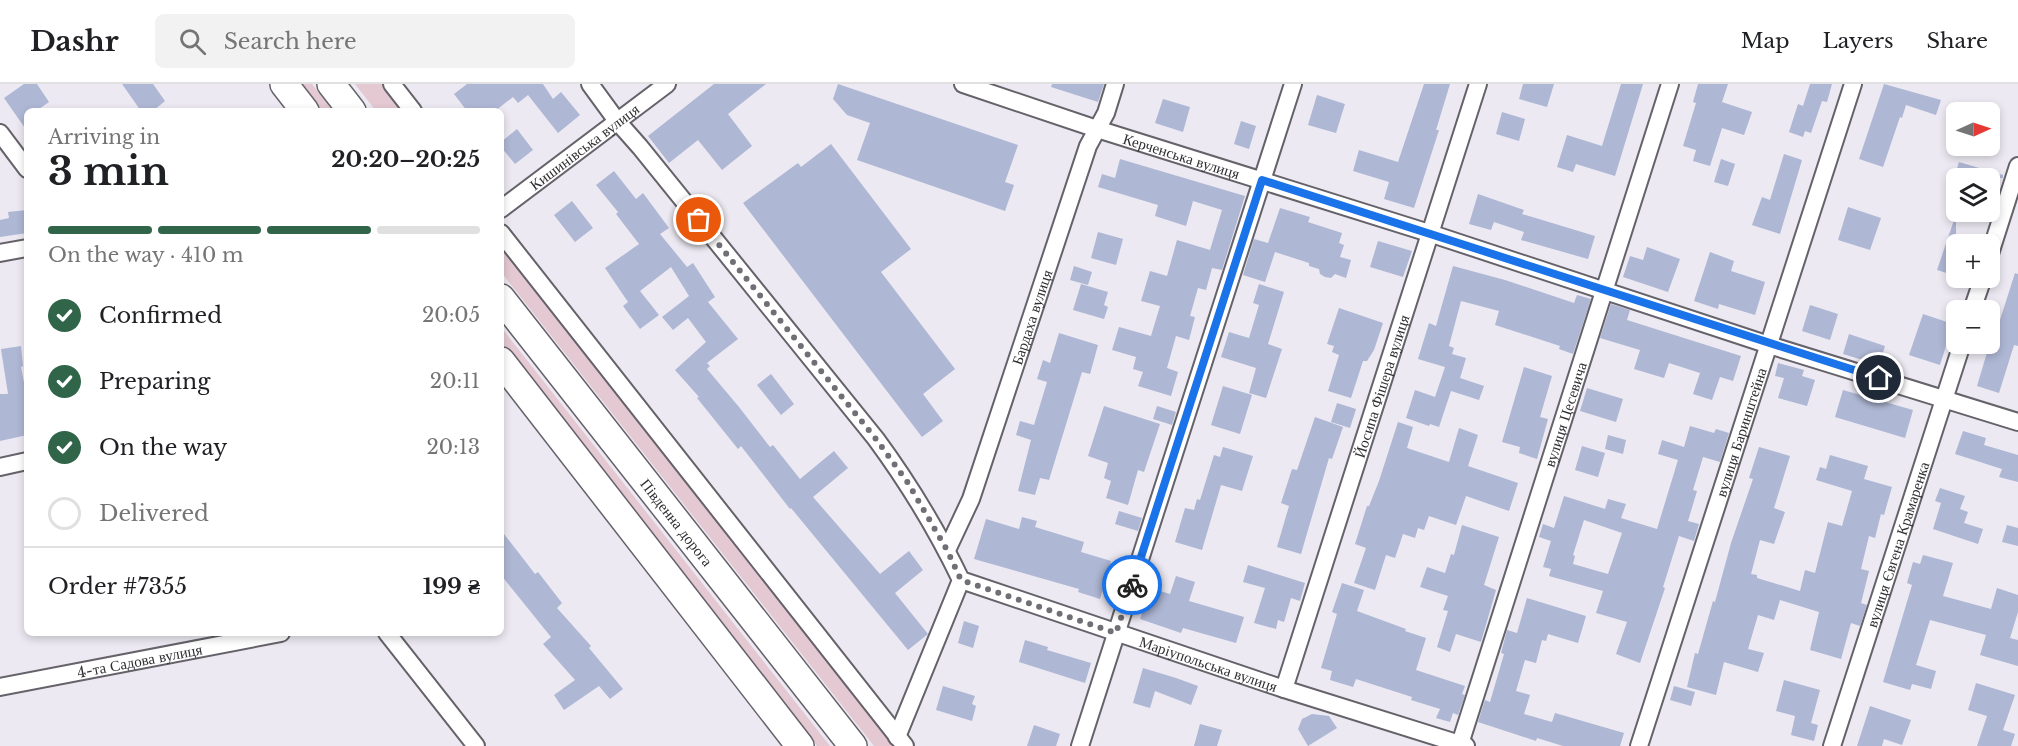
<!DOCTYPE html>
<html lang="en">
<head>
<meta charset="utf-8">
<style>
	:root { --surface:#fff; --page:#f2f2f2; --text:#202124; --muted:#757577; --line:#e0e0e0; --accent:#30654a }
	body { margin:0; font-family:"Libre Baskerville",serif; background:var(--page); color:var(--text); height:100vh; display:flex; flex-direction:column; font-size:22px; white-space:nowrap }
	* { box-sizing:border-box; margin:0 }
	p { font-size:20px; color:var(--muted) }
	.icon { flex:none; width:33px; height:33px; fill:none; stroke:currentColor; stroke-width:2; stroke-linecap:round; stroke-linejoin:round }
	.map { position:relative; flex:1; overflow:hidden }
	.sheet { position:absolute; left:24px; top:24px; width:480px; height:528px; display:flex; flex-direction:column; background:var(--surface); border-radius:9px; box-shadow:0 3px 9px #0003 }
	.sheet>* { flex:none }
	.needle { width:39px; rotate:87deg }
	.tools { position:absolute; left:1946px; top:18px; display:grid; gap:12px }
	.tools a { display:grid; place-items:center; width:54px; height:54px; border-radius:9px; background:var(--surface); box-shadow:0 3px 9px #0003; font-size:30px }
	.pin { position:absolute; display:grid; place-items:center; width:51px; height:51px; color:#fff; margin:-26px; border:3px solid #fff; border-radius:50%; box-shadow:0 2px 6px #0007 }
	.courier { position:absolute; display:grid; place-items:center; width:60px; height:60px; margin:-30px; border:4px solid #1a73e8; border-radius:50%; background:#fff; color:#222; box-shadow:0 2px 8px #0007 }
	.overview em { font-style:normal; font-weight:700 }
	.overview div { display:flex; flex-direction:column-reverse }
	.overview { display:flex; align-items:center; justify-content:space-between; height:102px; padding:0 24px }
	h1 { font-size:39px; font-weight:700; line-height:45px }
	.bar { display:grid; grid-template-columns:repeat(4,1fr); gap:9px 6px; align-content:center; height:72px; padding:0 24px }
	.bar i { height:8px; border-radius:4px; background:var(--line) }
	.bar .active { background:var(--accent) }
	.bar p { grid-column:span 4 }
	.line { display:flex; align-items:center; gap:15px; padding:0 24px; border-top:2px solid var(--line) }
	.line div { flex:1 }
	ol { padding:0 24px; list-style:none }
	li { display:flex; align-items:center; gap:18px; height:66px }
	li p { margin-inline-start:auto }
	li .icon { padding:6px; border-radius:50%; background:var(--accent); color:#fff; stroke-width:4 }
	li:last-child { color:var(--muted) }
	li i { width:33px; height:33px; border:3px solid var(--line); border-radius:50% }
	header { display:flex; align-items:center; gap:36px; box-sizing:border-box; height:84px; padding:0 30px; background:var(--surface); border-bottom:2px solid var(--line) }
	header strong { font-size:28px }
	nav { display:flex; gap:33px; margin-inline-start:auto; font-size:21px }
	.search { width:420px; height:54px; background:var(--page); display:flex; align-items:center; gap:15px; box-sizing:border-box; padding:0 21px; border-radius:9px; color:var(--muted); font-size:22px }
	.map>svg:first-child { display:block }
	.green { fill:#e4c8d2 }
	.building { fill:#aeb7d4; fill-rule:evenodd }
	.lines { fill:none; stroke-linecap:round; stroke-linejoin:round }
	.street-casing { stroke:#65626a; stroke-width:20 }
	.primary-casing { stroke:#65626a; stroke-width:30 }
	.street { stroke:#fff; stroke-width:16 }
	.primary { stroke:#fff; stroke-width:27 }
	.done { stroke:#716f75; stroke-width:6; stroke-dasharray:0 10.8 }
	.route { stroke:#1a73e8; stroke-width:8 }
	.labels { text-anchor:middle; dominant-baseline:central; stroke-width:5; stroke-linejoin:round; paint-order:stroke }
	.street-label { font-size:15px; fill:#2f2e32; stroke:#ece9f2 }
</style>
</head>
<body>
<header>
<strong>Dashr</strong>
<div class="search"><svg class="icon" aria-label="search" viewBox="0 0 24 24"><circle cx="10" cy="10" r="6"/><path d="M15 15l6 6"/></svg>Search here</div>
<nav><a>Map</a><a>Layers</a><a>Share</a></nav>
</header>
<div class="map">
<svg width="2018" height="662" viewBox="0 0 2018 662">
	<rect width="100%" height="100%" fill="#ece9f2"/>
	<!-- green -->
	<g class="green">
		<path d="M298 0H312L333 27H320Z"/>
		<path d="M355 0H384L405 27H376Z"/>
		<path d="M501 159 898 662H874L501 188Z"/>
		<path d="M501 243 830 662H817L501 261Z"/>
	</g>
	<!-- building -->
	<g class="building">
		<path d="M24 0H37L49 18 36 27H27V47L4 14Z"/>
		<path d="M122 0H153L165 17 153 27H141Z"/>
		<path d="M467 0H543L553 15 561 8 580 31 558 49 528 11 518 19 513 13 495 27H467L454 10Z"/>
		<path d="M714 0H766L728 30 752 62 722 86 698 56 669 79 648 52Z"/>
		<path d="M838 0 1018 61 1005 98 1014 101 1005 127 857 76 870 39 847 31 833 15Z"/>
		<path d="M1052 0H1104L1098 18 1051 3Z"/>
		<path d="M1424 0H1450L1436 46H1439L1414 124 1384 115 1389 98 1353 87 1359 66 1398 78Z"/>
		<path d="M1523 0H1554L1547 23 1519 15Z"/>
		<path d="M1621 0H1643L1615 92 1576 80 1573 88 1557 83 1567 51 1602 62Z"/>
		<path d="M1698 0H1728L1722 18 1752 28 1744 51 1722 44 1710 82 1693 77 1696 66 1683 62 1696 19 1693 18Z"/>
		<path d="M1810 0H1832L1827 18 1822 17 1811 49 1805 47 1803 53 1789 48 1798 20 1803 22Z"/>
		<path d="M1884 0 1941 16 1936 31 1906 21 1902 34 1900 33 1883 83 1859 75Z"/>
		<path d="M1317 11 1345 20 1336 49 1308 41Z"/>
		<path d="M1163 15 1190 23 1183 48 1155 39Z"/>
		<path d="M1502 28 1525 35 1519 57 1496 50Z"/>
		<path d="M1241 37 1256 42 1249 65 1234 60Z"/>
		<path d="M517 45 533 66 515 80 501 63V58Z"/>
		<path d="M831 60 911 165 881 188 955 285 923 310 943 337 922 353 743 119 798 79 801 83Z"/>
		<path d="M1784 70 1802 76 1780 150 1752 141 1762 113 1770 116Z"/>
		<path d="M1120 75 1245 112 1222 186 1212 184 1206 206 1198 204 1190 232 1195 233 1189 256 1176 252 1167 284 1178 288 1171 312 1138 302 1143 288 1133 285 1136 273 1112 266 1119 243 1151 252 1160 222 1141 217 1150 187 1167 192 1177 156 1210 166 1222 126 1193 117 1186 142 1155 132 1158 121 1098 103 1102 90 1115 94Z"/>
		<path d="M1721 75 1735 80 1728 102 1714 98Z"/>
		<path d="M1959 78 2003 91V94H1954Z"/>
		<path d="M614 87 636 115 643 109 669 144 660 150 687 183 693 179 715 213 708 218 738 255 707 279 710 282 707 285 739 323 770 363 773 361 800 395 834 367 848 384 813 413 880 490 909 467 923 486 895 509 928 550 908 566 791 424 790 425 741 362 738 365 697 314 699 313 675 286 706 258 688 234 673 246 662 233 689 212 671 183 640 207 659 231 640 245 623 222 628 218 605 184 639 160 616 130 618 128 596 101Z"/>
		<path d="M1478 110 1524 126 1522 130 1595 152 1588 175 1521 156 1524 148 1494 138 1491 146 1469 140Z"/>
		<path d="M572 117 593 144 575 158 554 131Z"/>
		<path d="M1848 123 1881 134 1870 166 1838 156Z"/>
		<path d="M1280 124 1310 133 1308 138 1342 149 1339 159 1344 161 1340 173 1351 176 1346 194 1335 190 1331 194 1325 193 1320 190 1319 185 1309 182V179L1275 168 1265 198 1243 191 1254 155 1268 159Z"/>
		<path d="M27 126V149L0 153V136L9 134 8 128Z"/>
		<path d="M1954 136H1956V192L1937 186Z"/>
		<path d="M1098 148 1123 155 1116 181 1091 174Z"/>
		<path d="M1378 157 1412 167 1403 193 1370 183Z"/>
		<path d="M1647 163 1680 175 1668 208 1623 193 1630 172 1643 176Z"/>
		<path d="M1710 168 1734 177 1731 187 1765 198 1755 231 1719 220 1718 225 1694 217Z"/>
		<path d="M1074 182 1092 188 1088 201 1070 196Z"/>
		<path d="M1453 182 1505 196 1574 219 1577 211 1591 215 1573 270 1559 265 1560 262 1495 241 1499 227 1461 217 1449 262 1454 264 1452 270 1466 274 1460 294 1484 302 1479 316 1451 307 1439 343 1430 340 1429 342 1406 334 1415 306 1435 313 1445 283 1418 275 1429 239 1436 242Z"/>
		<path d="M2015 189 2018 190V262L2014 261 1999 309 1977 302 1997 235 2000 236Z"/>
		<path d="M1081 200 1108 208 1104 221 1108 223 1104 235 1073 226Z"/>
		<path d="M1259 200 1284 208 1268 260 1282 265 1266 314 1249 309 1256 284 1221 273 1229 248 1249 254 1259 221 1253 219Z"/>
		<path d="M1611 220 1630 226 1627 236 1741 272 1733 297 1720 293 1712 316 1693 310 1700 289 1669 279 1664 294 1634 285 1640 266 1600 254Z"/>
		<path d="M1810 221 1838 230 1830 256 1802 247Z"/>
		<path d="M1339 224 1383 239 1374 266 1367 277H1363L1351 314 1328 307 1339 271 1332 268 1334 262 1327 260Z"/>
		<path d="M1923 230 1953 240 1940 281 1909 271Z"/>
		<path d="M1059 249 1098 261 1090 290 1082 288 1049 396 1040 394 1035 411 1018 407 1031 356 1016 351 1020 337 1034 341 1047 298 1037 295 1043 276 1050 279Z"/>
		<path d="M1849 250 1885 262 1879 281 1843 270Z"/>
		<path d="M21 262 23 282 21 283 27 314V351L0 357V310H8L1 265Z"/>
		<path d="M1778 279 1804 286 1802 292 1815 296 1807 322 1778 314 1784 294 1775 292Z"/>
		<path d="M1524 283 1552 292 1540 333 1548 335 1537 375 1519 369 1520 363 1502 358Z"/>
		<path d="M771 290 794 320 781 331 757 301Z"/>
		<path d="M1223 302 1252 311 1240 350 1211 341Z"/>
		<path d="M1587 304 1623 315 1616 338 1580 327Z"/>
		<path d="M1843 306 1913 326 1905 354 1835 333Z"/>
		<path d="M1337 319 1356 325 1350 344 1331 338Z"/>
		<path d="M1104 322 1160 340 1144 388 1138 386 1128 421 1106 414 1111 397 1104 394 1108 379 1088 372Z"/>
		<path d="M1157 322 1176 328 1172 341 1153 335Z"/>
		<path d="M1315 333 1343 343 1332 375 1329 374 1301 470 1277 463 1289 422 1281 419 1292 385 1297 386Z"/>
		<path d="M1398 338 1413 343 1407 364 1449 378 1459 344 1478 351 1468 382 1518 399 1509 427 1466 412 1456 441 1429 432 1424 446 1418 444 1415 454 1403 450 1395 474 1386 471 1375 506 1354 499 1366 464 1355 460 1367 422H1369L1379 397Z"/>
		<path d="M1690 342 1714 349 1716 345 1729 349 1720 378 1703 373 1693 406 1697 407 1688 437 1699 440 1694 457 1679 452 1663 503 1665 504 1640 579 1616 570 1627 538 1596 529 1603 507 1549 492 1551 485 1543 483 1551 457 1539 453 1543 440 1554 444 1564 412 1605 425 1608 415 1626 420 1621 434 1657 445 1678 376 1658 370 1662 356 1684 363ZM1584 436 1622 449 1608 490 1573 480 1575 472 1573 471Z"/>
		<path d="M1963 347 1986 354 1984 361 2018 371V398L1999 393 2002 385 1955 370Z"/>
		<path d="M1608 351 1626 356 1623 370 1605 365Z"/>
		<path d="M1582 362 1605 369 1598 393 1575 386Z"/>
		<path d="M1223 363 1253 372 1242 407 1221 401 1202 466 1175 458 1185 424 1194 426 1197 415 1200 416 1214 371 1220 373Z"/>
		<path d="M1759 363 1790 372 1774 424 1785 428 1774 460 1760 456 1751 490 1757 491V494L1800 507 1805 486 1815 489 1828 438 1842 442 1852 407 1816 396 1820 383 1826 385 1830 371 1868 382 1864 395 1892 403 1884 431 1881 430 1875 454 1869 452 1861 485 1869 487 1861 519 1867 521 1860 542 1851 539 1841 575 1810 566 1819 528 1780 516 1774 536 1758 531 1748 565 1764 569 1758 588 1724 578 1716 611 1687 603 1695 569 1698 570 1713 517 1715 518 1731 459 1753 395 1749 394Z"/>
		<path d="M1940 404 1965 412 1960 425 1968 428 1964 439 1983 445 1978 460 1933 445 1941 419 1935 417Z"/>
		<path d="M1119 427 1142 434 1138 447 1115 440Z"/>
		<path d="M1022 433 1037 437 1035 443 1084 458 1081 468 1111 477 1100 515 1078 508 1079 505 974 475 986 435 1019 445Z"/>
		<path d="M1462 441 1499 453 1484 501 1496 506 1481 558 1456 550 1450 568 1437 563 1448 527 1443 526 1448 512 1420 503 1427 483 1445 489 1451 470 1454 471Z"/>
		<path d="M2007 441 2018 444V462L2002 458Z"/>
		<path d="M501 446 535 490 538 488 562 519 557 524 591 562 589 564 623 605 610 615 599 602 564 626 554 611 575 596 543 560 551 553 501 491Z"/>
		<path d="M1923 471 1953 479 1943 512 1991 525 1997 504 2018 511V528L2010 554 2018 556V582L1980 571 1986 551 1930 536 1916 581 1936 587 1931 605 1912 600 1910 606 1883 598 1912 501 1907 499 1913 478 1920 480Z"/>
		<path d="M1248 481 1305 499 1300 517 1291 514 1284 538 1278 536 1276 545 1254 539 1265 504 1243 498Z"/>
		<path d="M1176 492 1195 498 1189 517 1244 533 1236 559 1183 544 1181 549 1140 535 1150 504 1170 510Z"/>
		<path d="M1342 499 1364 506 1357 527 1406 545 1405 547 1426 554 1416 586 1465 602 1462 610 1465 611 1458 631 1453 629 1450 638 1436 634 1440 625 1411 616 1412 613 1356 595 1353 603 1330 596 1332 587 1321 584 1337 530 1332 528Z"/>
		<path d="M1527 514 1586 532 1578 559 1548 550 1546 557 1542 556 1536 579 1525 576 1516 607 1530 611 1524 630 1552 638 1555 629 1624 649 1620 662H1563L1537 654 1536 657 1478 638 1485 616 1490 618 1504 570 1501 569 1507 546 1517 549Z"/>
		<path d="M964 537 979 542 973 564 958 559Z"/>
		<path d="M1025 556 1048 563 1047 566 1091 579 1085 599 1019 578Z"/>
		<path d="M1143 584 1176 594 1198 602 1191 621 1155 607 1150 624 1133 619Z"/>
		<path d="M1784 596 1820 606 1811 639 1818 641 1814 657 1791 651 1795 632 1776 627Z"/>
		<path d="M1976 599 2015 611 2003 646 2015 650 2011 662H1977L1987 632 1968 626Z"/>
		<path d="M943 602 975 612 972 620 976 622 972 637 936 626Z"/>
		<path d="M1674 602 1695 608 1691 622 1670 616Z"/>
		<path d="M1870 622 1911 636 1902 661 1884 655 1882 662H1857Z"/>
		<path d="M1312 630 1329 632 1337 644 1308 662 1298 645 1302 635Z"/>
		<path d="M1200 640 1222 646 1217 662H1194Z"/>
		<path d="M1034 641 1060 650 1056 662H1027Z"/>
	</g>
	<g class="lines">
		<defs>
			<g id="street">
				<path d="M392 0 413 27"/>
				<path id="s1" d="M590 0 617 37 640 63 876 355C909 400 937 446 961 496L1284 605 1466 662"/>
				<path id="s2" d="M963 0 1097 45 1429 149 1769 261 2018 338"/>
				<path d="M0 49 27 85"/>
				<path id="s3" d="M501 125 667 0"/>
				<path d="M501 149 905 662"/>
				<path d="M0 169 27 164"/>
				<path d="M1989 173 2018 82"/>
				<path d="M1972 226 1983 194"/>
				<path d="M0 383 27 377"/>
				<path id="s4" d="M947 466 971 415 1088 62 1106 29 1115 0"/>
				<path d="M387 549 476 662"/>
				<path id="s5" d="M0 603 281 549"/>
				<path id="s6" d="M1284 605 1478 0"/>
				<path d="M897 653 961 496"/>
				<path id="s7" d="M1460 660 1670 0"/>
				<path d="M1080 662 1293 0"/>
				<path id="s8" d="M1639 662 1853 0"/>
				<path id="s9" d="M1832 662 1962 260"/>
			</g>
			<g id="primary">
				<path d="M284 0 305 27"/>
				<path d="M331 0 352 27"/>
				<path id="s10" d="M501 214 853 662"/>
				<path d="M501 277 800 662"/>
			</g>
		</defs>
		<!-- street casing -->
		<use href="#street" class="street-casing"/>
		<!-- primary casing -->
		<use href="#primary" class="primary-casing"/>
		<!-- street -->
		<use href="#street" class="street"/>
		<!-- primary -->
		<use href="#primary" class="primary"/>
	</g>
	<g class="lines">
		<!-- done -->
		<path class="done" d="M699 136 876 355 908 399 947 466 961 496 1116 549 1132 501"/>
		<!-- route -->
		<path class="route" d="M1132 501 1262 96 1879 294"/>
	</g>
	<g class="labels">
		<!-- street labels -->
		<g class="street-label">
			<text stroke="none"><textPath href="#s3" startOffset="104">Кишинівська вулиця</textPath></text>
			<text stroke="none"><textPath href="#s2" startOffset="230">Керченська вулиця</textPath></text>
			<text stroke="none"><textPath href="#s4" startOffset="248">Бардаха вулиця</textPath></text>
			<text stroke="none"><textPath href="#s6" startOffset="318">Йосипа Фішера вулиця</textPath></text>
			<text stroke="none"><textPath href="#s7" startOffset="346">вулиця Цесевича</textPath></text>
			<text stroke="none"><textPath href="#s8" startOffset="330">вулиця Баринштейна</textPath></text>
			<text stroke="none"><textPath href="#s10" startOffset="285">Південна дорога</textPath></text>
			<text stroke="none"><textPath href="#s9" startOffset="212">вулиця Євгена Крамаренка</textPath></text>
			<text stroke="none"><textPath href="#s5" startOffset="142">4-та Садова вулиця</textPath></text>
			<text stroke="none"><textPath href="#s1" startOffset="882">Маріупольська вулиця</textPath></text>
		</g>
	</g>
</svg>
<div class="tools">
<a><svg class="needle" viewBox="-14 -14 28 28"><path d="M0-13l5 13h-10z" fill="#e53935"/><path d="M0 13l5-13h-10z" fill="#757577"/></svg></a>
<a><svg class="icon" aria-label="layers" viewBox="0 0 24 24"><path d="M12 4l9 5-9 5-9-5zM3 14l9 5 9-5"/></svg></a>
<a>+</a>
<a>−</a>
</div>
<div class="pin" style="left:699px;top:136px;background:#ea580c"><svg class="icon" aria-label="bag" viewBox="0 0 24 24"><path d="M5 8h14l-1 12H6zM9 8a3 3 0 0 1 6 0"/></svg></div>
<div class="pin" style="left:1879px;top:294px;background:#1f2937"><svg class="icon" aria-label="home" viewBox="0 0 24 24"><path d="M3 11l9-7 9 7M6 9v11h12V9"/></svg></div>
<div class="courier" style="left:1132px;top:501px"><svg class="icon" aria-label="bike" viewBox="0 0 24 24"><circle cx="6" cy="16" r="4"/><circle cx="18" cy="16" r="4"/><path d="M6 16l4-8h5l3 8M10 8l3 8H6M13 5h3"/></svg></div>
<section class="sheet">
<div class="overview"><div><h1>3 min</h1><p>Arriving in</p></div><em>20:20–20:25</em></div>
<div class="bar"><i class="active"></i><i class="active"></i><i class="active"></i><i></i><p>On the way · 410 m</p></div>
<ol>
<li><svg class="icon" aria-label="check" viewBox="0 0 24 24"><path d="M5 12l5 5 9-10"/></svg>Confirmed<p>20:05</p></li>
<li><svg class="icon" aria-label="check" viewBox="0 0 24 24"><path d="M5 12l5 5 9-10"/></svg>Preparing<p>20:11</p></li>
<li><svg class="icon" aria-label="check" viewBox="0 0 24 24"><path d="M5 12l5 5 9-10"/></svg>On the way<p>20:13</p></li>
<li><i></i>Delivered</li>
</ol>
<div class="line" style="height:78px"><div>Order #7355</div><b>199 ₴</b></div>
</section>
</div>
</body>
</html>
